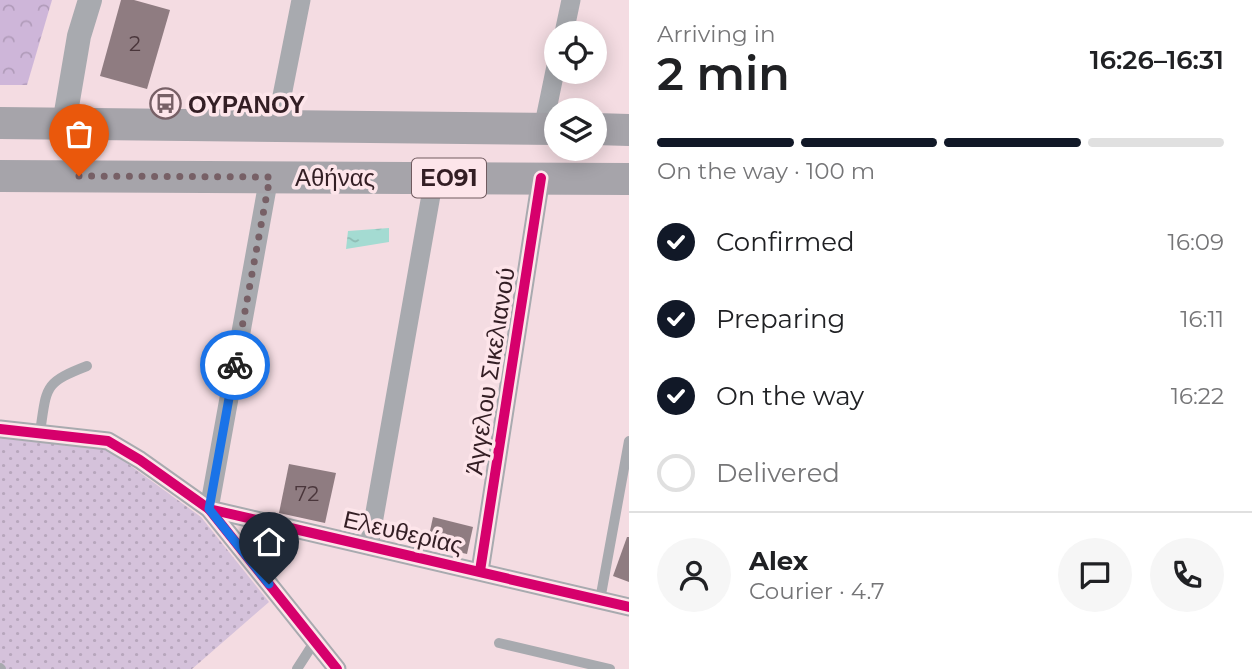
<!DOCTYPE html>
<html lang="en">
<head>
<meta charset="utf-8">
<style>
	:root { --surface:#fff; --page:#f6f6f6; --text:#202124; --muted:#757577; --line:#e0e0e0; --accent:#111827 }
	body { margin:0; font-family:Montserrat,sans-serif; background:var(--page); color:var(--text); height:100vh; display:flex; flex-direction:column; font-size:26px; white-space:nowrap }
	* { box-sizing:border-box; margin:0 }
	p { font-size:23px; color:var(--muted) }
	.icon { flex:none; width:38px; height:38px; fill:none; stroke:currentColor; stroke-width:2; stroke-linecap:round; stroke-linejoin:round }
	.map { position:relative; flex:1; overflow:hidden }
	.panel { display:flex; flex-direction:column; background:var(--surface); width:623px }
	.panel>* { flex:none }
	.buttons { position:absolute; left:544px; top:21px; display:grid; gap:14px }
	.buttons a { display:grid; place-items:center; width:63px; height:63px; border-radius:50%; background:var(--surface); box-shadow:0 4px 18px #0003; font-size:35px }
	.pin { position:absolute; display:grid; place-items:center; width:60px; height:60px; color:#fff; margin:-72px -30px; border-radius:50% 50% 50% 0; rotate:-45deg; box-shadow:0 0 7px #0007 }
	.pin .icon { rotate:45deg }
	.courier { position:absolute; display:grid; place-items:center; width:70px; height:70px; margin:-35px; border:5px solid #1a73e8; border-radius:50%; background:#fff; color:#222; box-shadow:0 2px 9px #0007 }
	.head em { font-style:normal; font-weight:600 }
	.head div { display:flex; flex-direction:column-reverse }
	.head { display:flex; align-items:center; justify-content:space-between; height:119px; padding:0 28px }
	h1 { font-size:46px; font-weight:600; line-height:52px }
	.bar { display:grid; grid-template-columns:repeat(4,1fr); gap:10px 7px; align-content:center; height:84px; padding:0 28px }
	.bar i { height:9px; border-radius:5px; background:var(--line) }
	.bar .current { background:var(--accent) }
	.bar p { grid-column:span 4 }
	.line { display:flex; align-items:center; gap:18px; padding:0 28px; border-top:2px solid var(--line) }
	.line div { flex:1 }
	.round { display:grid; place-items:center; flex:none; width:74px; height:74px; border-radius:37px; background:var(--page) }
	ol { padding:0 28px; list-style:none }
	li { display:flex; align-items:center; gap:21px; height:77px }
	li p { margin-inline-start:auto }
	li .icon { padding:7px; border-radius:50%; background:var(--accent); color:#fff; stroke-width:4 }
	li:last-child { color:var(--muted) }
	li i { width:38px; height:38px; border:4px solid var(--line); border-radius:50% }
	main { display:flex; flex:1; min-height:0 }
	.map>svg:first-child { display:block }
	.grass { fill:url(#grass-dots) }
	.forest { fill:url(#forest-crowns) }
	.water { fill:url(#water-ripples) }
	.building { fill:#8f7c81 }
	.lines { fill:none; stroke-linecap:round; stroke-linejoin:round }
	.service { stroke:#a8aaaf; stroke-width:10 }
	.minor { stroke:#a8aaaf; stroke-width:19 }
	.tertiary { stroke:#a8aaaf; stroke-width:24 }
	.trunk { stroke:#a6a4aa; stroke-width:32 }
	.cycleway-casing { stroke:#fde5ea; stroke-width:15 }
	.cycleway { stroke:#d6006c; stroke-width:10 }
	.done { stroke:#776066; stroke-width:7; stroke-dasharray:0 12.6 }
	.route { stroke:#1a73e8; stroke-width:9 }
	.labels { text-anchor:middle; dominant-baseline:central; stroke-width:7; stroke-linejoin:round; paint-order:stroke }
	.number-label { font-size:21px; fill:#4a363b }
	.shield { fill:#fde5ea; stroke:#705a5f; stroke-width:2 }
	.shield-label { font-size:23px; font-weight:bold; fill:#331e24 }
	.poi-label { font-size:24px; font-weight:bold; fill:#331e24; stroke:#fde5ea; text-anchor:start }
	.street-label { font-size:24px; fill:#331e24; stroke:#fde5ea }
</style>
</head>
<body>
<main>
<div class="map">
<svg width="629" height="669" viewBox="0 0 629 669">
	<defs>
		<pattern id="grass-dots" width="8" height="8" patternUnits="userSpaceOnUse" patternTransform="scale(1.75)"><rect width="8" height="8" fill="#d5c2db"/><path d="M2 2h.1M6 6h.1" fill="none" stroke="#b7a6bc" stroke-width="1.8" stroke-linecap="round"/></pattern>
		<pattern id="forest-crowns" width="20" height="18" patternUnits="userSpaceOnUse" patternTransform="scale(1.75)"><rect width="20" height="18" fill="#ceb6d9"/><path d="M2 6a3 3 0 1 1 6 0M12 15a3 3 0 1 1 6 0" fill="none" stroke="#b19cba"/></pattern>
		<pattern id="water-ripples" width="26" height="14" patternUnits="userSpaceOnUse" patternTransform="scale(1.75)"><rect width="26" height="14" fill="#a4dbd2"/><path d="M2 4q2-2 4 0t4 0M15 11q2-2 4 0t4 0" fill="none" stroke="#8ebcb4"/></pattern>
	</defs>
	<rect width="100%" height="100%" fill="#f4dce2"/>
	<!-- grass -->
	<path class="grass" d="M0 438 109 450 201 517 269 602 192 669H0Z"/>
	<!-- forest -->
	<path class="forest" d="M0 0H52L27 85H0Z"/>
	<!-- water -->
	<path class="water" d="M389 228V242L346 249 348 231Z"/>
	<!-- building -->
	<g class="building">
		<path d="M121 0H134L170 10 147 89 100 76Z"/>
		<path d="M289 464 336 473 325 523 279 513Z"/>
		<path d="M433 517 473 527 467 554 427 545Z"/>
		<path d="M627 537H629V582L613 576Z"/>
	</g>
	<g class="lines">
		<!-- service -->
		<g class="service">
			<path d="M40 432C47 387 43 383 87 366"/>
			<path d="M600 600 629 441"/>
			<path d="M499 643 610 669"/>
			<path d="M0 668 1 669"/>
			<path d="M297 669 315 641"/>
		</g>
		<!-- minor -->
		<g class="minor">
			<path d="M564 33 571 0"/>
			<path d="M276 126 301 0"/>
			<path d="M543 129 556 66"/>
			<path d="M0 429 108 441 140 460 209 509 337 669"/>
			<path d="M209 509 629 607"/>
			<path d="M209 509 269 177"/>
			<path d="M369 546 434 178"/>
			<path d="M480 571 541 178"/>
		</g>
		<!-- tertiary -->
		<path class="tertiary" d="M64 124 79 36 90 0"/>
		<!-- trunk -->
		<g class="trunk">
			<path d="M0 123 556 129"/>
			<path d="M595 129 629 130"/>
			<path d="M0 176 629 179"/>
		</g>
		<defs>
			<g id="cycleway">
				<path d="M0 429 108 441 140 460 209 509 337 669"/>
				<path d="M209 509 629 607"/>
				<path d="M480 571 541 178"/>
			</g>
		</defs>
		<!-- cycleway casing -->
		<use href="#cycleway" class="cycleway-casing"/>
		<!-- cycleway -->
		<use href="#cycleway" class="cycleway"/>
	</g>
	<g class="lines">
		<!-- done -->
		<path class="done" d="M79 176 270 177 235 365"/>
		<!-- route -->
		<path class="route" d="M235 365 209 509 269 584"/>
	</g>
	<!-- icons -->
	<defs>
		<symbol id="bus-ring" viewBox="-11 -11 22 22"><circle r="9.5" fill="#fde5ea" stroke="#776066" stroke-width="1.5"/><path d="M-5-6H5V4H4V6H2V4H-2V6H-4V4H-5ZM-3.5-4V0h7V-4ZM-3.5 1.2v1.5H-2V1.2ZM2 1.2v1.5H3.5V1.2Z" fill="#776066"/></symbol>
	</defs>
	<g fill-rule="evenodd">
		<use href="#bus-ring" x="148" y="86" width="35" height="35"/>
	</g>
	<g class="labels">
		<!-- number labels -->
		<g class="number-label">
			<text x="135" y="43">2</text>
			<text x="307" y="493">72</text>
		</g>
		<!-- shield labels -->
		<rect class="shield" x="412" y="158.5" width="74" height="39" rx="5"/>
		<g class="shield-label">
			<text x="449" y="178">ΕΟ91</text>
		</g>
		<!-- poi labels -->
		<g class="poi-label">
			<text x="188" y="104">ΟΥΡΑΝΟΥ</text>
		</g>
		<!-- street labels -->
		<g class="street-label">
			<text x="335" y="177">Αθήνας</text>
			<text transform="translate(490 371) rotate(-81)">Άγγελου Σικελιανού</text>
			<text transform="translate(403 532) rotate(13)">Ελευθερίας</text>
		</g>
	</g>
</svg>
<div class="buttons">
<a><svg class="icon" aria-label="locate" viewBox="0 0 24 24"><circle cx="12" cy="12" r="6"/><path d="M12 2v4M12 18v4M2 12h4M18 12h4"/></svg></a>
<a><svg class="icon" aria-label="layers" viewBox="0 0 24 24"><path d="M12 4l9 5-9 5-9-5zM3 14l9 5 9-5"/></svg></a>
</div>
<div class="pin" style="left:79px;top:176px;background:#ea580c"><svg class="icon" aria-label="bag" viewBox="0 0 24 24"><path d="M5 8h14l-1 12H6zM9 8a3 3 0 0 1 6 0"/></svg></div>
<div class="pin" style="left:269px;top:584px;background:#1f2937"><svg class="icon" aria-label="home" viewBox="0 0 24 24"><path d="M3 11l9-7 9 7M6 9v11h12V9"/></svg></div>
<div class="courier" style="left:235px;top:365px"><svg class="icon" aria-label="bike" viewBox="0 0 24 24"><circle cx="6" cy="16" r="4"/><circle cx="18" cy="16" r="4"/><path d="M6 16l4-8h5l3 8M10 8l3 8H6M13 5h3"/></svg></div>
</div>
<section class="panel">
<div class="head"><div><h1>2 min</h1><p>Arriving in</p></div><em>16:26–16:31</em></div>
<div class="bar"><i class="current"></i><i class="current"></i><i class="current"></i><i></i><p>On the way · 100 m</p></div>
<ol>
<li><svg class="icon" aria-label="check" viewBox="0 0 24 24"><path d="M5 12l5 5 9-10"/></svg>Confirmed<p>16:09</p></li>
<li><svg class="icon" aria-label="check" viewBox="0 0 24 24"><path d="M5 12l5 5 9-10"/></svg>Preparing<p>16:11</p></li>
<li><svg class="icon" aria-label="check" viewBox="0 0 24 24"><path d="M5 12l5 5 9-10"/></svg>On the way<p>16:22</p></li>
<li><i></i>Delivered</li>
</ol>
<div class="line" style="height:126px"><a class="round"><svg class="icon" aria-label="person" viewBox="0 0 24 24"><circle cx="12" cy="8" r="4"/><path d="M4 21q1-7 8-7t8 7"/></svg></a><div><b>Alex</b><p>Courier · 4.7</p></div><a class="round"><svg class="icon" aria-label="chat" viewBox="0 0 24 24"><path d="M4 5h16v11H9l-5 4z"/></svg></a><a class="round"><svg class="icon" aria-label="phone" viewBox="0 0 24 24"><path d="M5 4h4l2 5-3 2q2 4 5 5l2-3 5 2v4C11 20 4 13 5 4z"/></svg></a></div>
</section>
</main>
</body>
</html>
